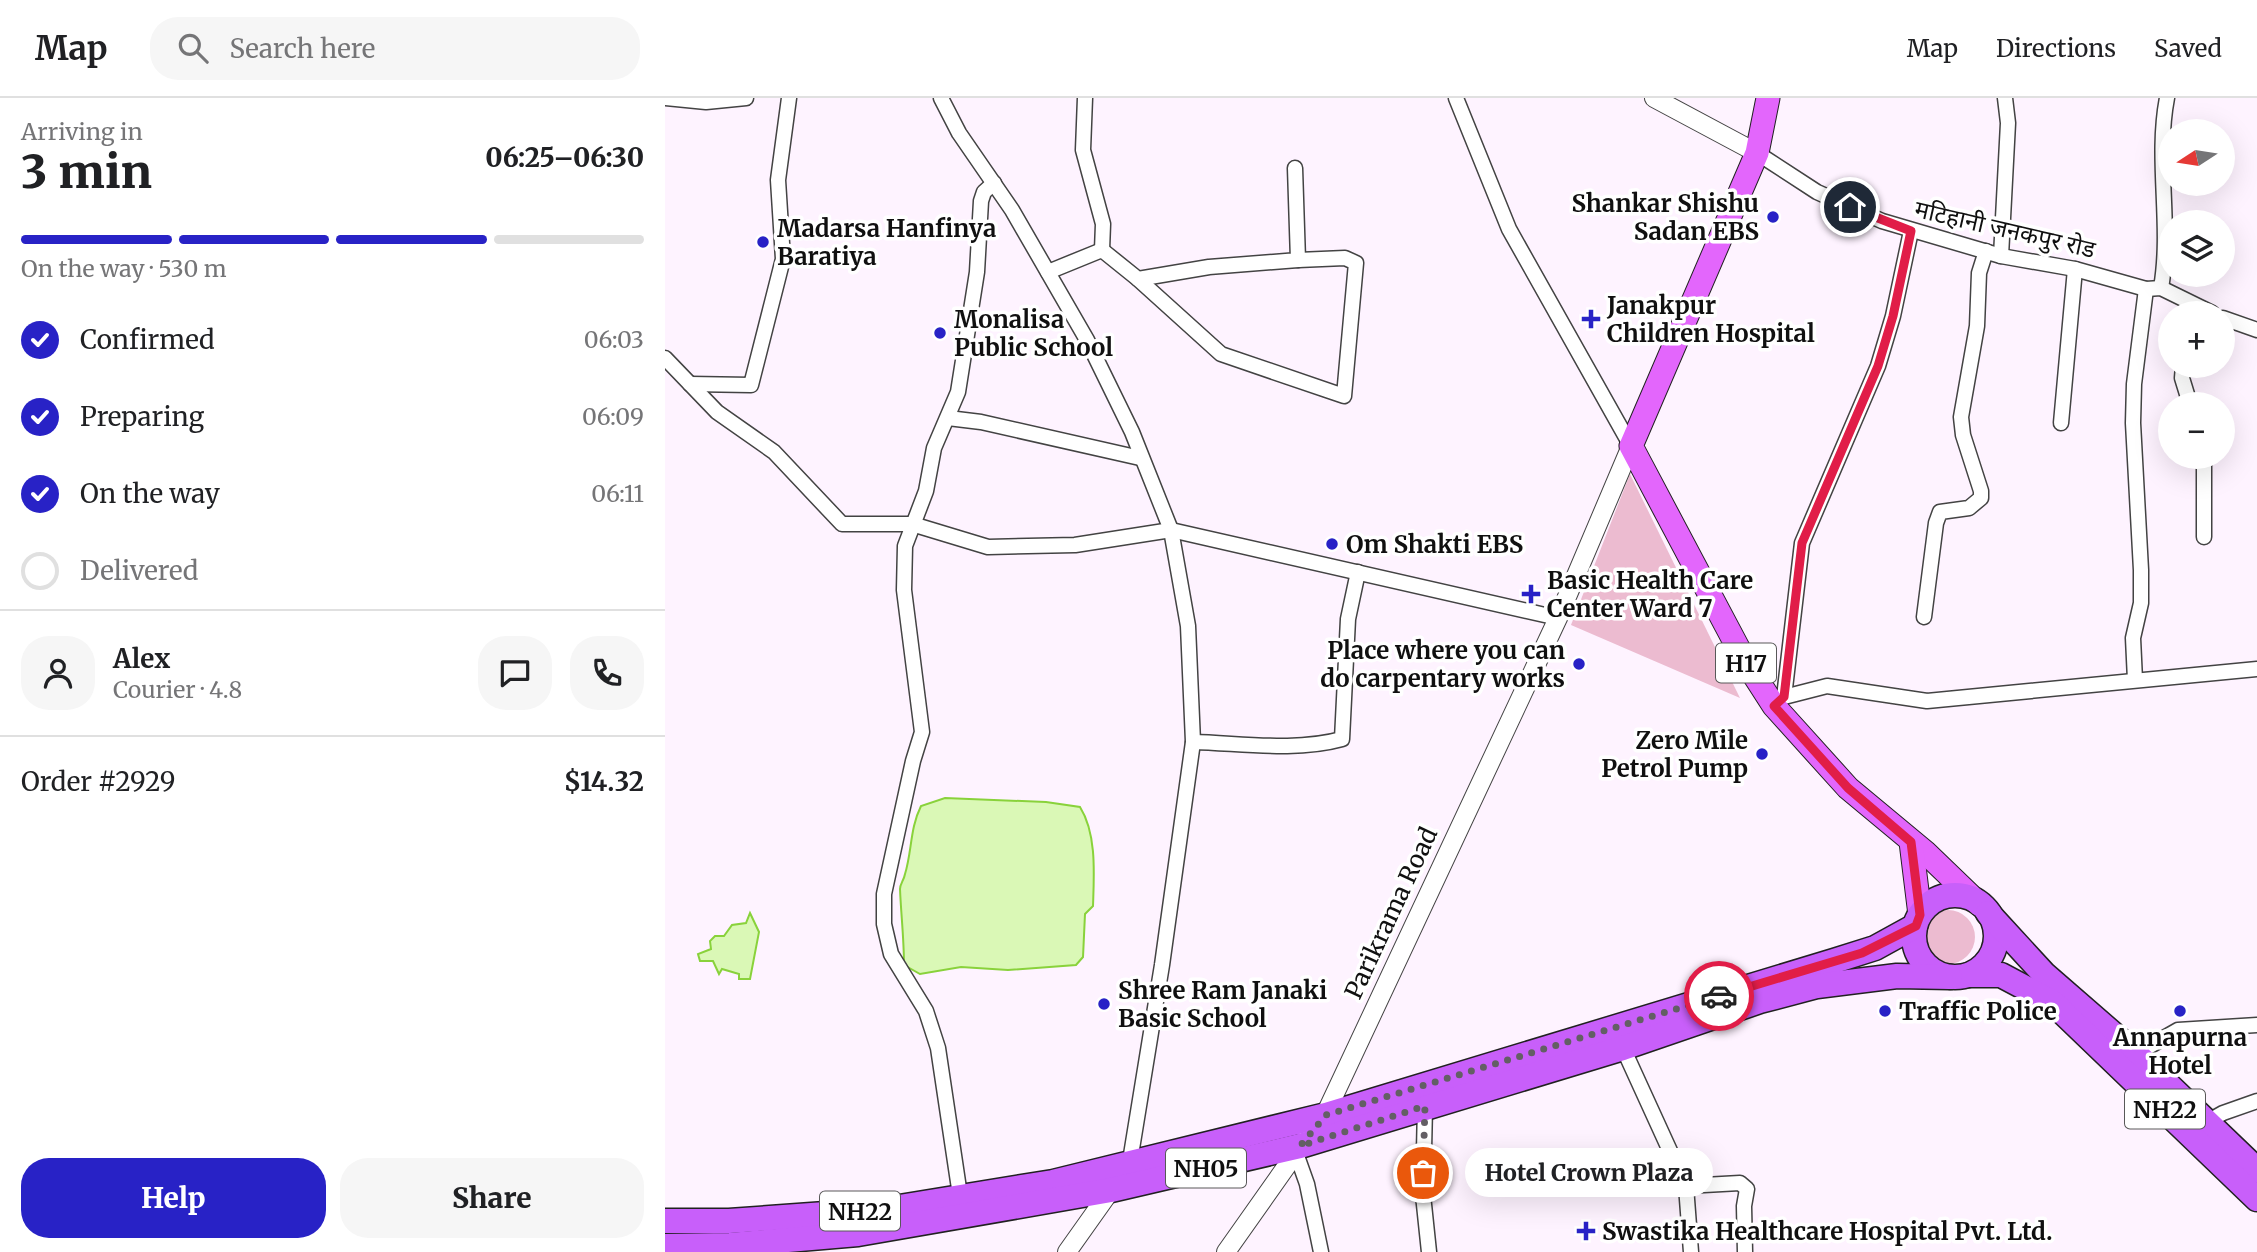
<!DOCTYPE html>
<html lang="en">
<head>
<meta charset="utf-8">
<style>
	:root { --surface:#fff; --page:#f6f6f6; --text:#202124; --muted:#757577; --line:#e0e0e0; --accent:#2822c6 }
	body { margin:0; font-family:Merriweather,"Noto Sans Devanagari",serif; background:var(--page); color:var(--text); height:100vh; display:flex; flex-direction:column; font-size:26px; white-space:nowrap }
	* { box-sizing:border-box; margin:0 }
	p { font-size:23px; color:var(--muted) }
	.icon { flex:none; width:38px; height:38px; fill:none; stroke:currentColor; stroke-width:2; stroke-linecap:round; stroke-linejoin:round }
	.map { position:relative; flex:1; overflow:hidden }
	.drawer { display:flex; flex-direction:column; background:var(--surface); width:665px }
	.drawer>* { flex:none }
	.needle { width:46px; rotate:258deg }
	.tools { position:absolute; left:1493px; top:21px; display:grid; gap:14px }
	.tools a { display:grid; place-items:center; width:77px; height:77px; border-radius:50%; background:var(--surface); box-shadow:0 7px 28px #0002; font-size:35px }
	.pin { position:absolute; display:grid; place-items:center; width:60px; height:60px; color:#fff; margin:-30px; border:4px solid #fff; border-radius:50%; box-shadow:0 2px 7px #0007 }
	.courier { position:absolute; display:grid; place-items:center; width:70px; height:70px; margin:-35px; border:5px solid #e11d48; border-radius:50%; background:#fff; color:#222; box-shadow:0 2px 9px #0007 }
	.bubble { position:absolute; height:49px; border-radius:24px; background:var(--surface); box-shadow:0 7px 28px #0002; font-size:23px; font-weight:800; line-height:49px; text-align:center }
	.headline em { font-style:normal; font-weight:800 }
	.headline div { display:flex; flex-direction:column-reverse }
	.headline { display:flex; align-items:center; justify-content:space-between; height:119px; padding:0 21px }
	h1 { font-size:46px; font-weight:800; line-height:52px }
	.bar { display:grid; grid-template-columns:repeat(4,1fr); gap:10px 7px; align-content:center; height:84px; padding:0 21px }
	.bar i { height:9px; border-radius:5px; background:var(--line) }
	.bar .active { background:var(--accent) }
	.bar p { grid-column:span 4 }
	.line { display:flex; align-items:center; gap:18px; padding:0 21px; border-top:2px solid var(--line) }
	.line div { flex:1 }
	.round { display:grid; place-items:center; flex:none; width:74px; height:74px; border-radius:28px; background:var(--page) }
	ol { padding:0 21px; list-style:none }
	li { display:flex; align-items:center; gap:21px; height:77px }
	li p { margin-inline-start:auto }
	li .icon { padding:7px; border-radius:50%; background:var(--accent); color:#fff; stroke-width:4 }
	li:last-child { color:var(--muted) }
	li i { width:38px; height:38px; border:4px solid var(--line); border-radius:50% }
	.cta { display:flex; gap:14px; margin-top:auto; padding:14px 21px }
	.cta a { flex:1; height:80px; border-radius:28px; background:var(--accent); color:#fff; font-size:28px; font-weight:800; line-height:80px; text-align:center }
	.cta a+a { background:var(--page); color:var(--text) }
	header { display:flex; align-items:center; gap:42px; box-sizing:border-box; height:98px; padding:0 35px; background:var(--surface); border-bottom:2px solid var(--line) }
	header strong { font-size:33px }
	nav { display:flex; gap:38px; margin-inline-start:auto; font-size:24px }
	.search { width:490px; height:63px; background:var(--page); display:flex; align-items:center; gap:18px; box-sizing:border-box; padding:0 24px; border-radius:28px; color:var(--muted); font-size:26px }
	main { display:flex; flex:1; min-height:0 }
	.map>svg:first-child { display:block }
	.green { fill:#ecbbd0 }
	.water { fill:#daf8b6; stroke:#89d23b; stroke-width:2 }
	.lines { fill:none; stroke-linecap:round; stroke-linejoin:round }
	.minor-casing { stroke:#434343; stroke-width:17 }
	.tertiary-casing { stroke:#434343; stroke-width:20 }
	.primary-casing { stroke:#212121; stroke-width:25 }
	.trunk-casing { stroke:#212121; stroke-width:27 }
	.minor { stroke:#fff; stroke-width:14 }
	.tertiary { stroke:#fff; stroke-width:18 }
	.primary { stroke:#e366fc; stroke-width:23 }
	.trunk { stroke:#c85ffa; stroke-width:24 }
	.done { stroke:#635f64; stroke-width:7; stroke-dasharray:0 12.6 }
	.route { stroke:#e11d48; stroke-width:9 }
	.poi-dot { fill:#2822c6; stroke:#fff; stroke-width:2.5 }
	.labels { text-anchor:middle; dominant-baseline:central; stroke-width:7; stroke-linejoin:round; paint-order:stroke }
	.shield { fill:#fff; stroke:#585858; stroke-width:2 }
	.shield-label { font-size:23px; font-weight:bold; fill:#101010 }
	.poi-label { font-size:24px; font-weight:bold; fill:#101010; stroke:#fff; text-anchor:start }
	.street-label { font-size:24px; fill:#101010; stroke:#fff }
</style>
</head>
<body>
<header>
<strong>Map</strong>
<div class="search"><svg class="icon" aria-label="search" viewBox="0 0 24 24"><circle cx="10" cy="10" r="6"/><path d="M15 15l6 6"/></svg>Search here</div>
<nav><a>Map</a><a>Directions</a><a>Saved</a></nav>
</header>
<main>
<section class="drawer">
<div class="headline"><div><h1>3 min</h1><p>Arriving in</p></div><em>06:25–06:30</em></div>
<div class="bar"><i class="active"></i><i class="active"></i><i class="active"></i><i></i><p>On the way · 530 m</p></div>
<ol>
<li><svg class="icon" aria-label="check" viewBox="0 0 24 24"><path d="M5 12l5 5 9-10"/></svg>Confirmed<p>06:03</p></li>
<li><svg class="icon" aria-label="check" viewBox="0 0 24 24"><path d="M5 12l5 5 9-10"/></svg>Preparing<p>06:09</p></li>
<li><svg class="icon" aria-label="check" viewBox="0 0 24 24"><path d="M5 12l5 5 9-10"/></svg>On the way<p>06:11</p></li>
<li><i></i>Delivered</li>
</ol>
<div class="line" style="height:126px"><a class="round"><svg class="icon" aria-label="person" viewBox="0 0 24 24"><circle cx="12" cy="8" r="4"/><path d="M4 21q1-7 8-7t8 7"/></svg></a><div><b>Alex</b><p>Courier · 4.8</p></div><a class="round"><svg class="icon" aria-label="chat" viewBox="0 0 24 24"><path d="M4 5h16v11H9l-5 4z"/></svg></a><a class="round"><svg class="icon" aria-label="phone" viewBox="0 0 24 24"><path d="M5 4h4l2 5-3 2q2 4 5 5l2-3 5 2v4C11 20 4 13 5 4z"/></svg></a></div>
<div class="line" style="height:91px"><div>Order #2929</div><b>$14.32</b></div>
<div class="cta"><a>Help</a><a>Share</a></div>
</section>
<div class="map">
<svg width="1592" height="1154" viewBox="0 0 1592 1154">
	<rect width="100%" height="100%" fill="#fef3ff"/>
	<!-- green -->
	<g class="green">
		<path d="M965 376 1075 600 906 527Z"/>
		<circle cx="1283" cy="839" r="27"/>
	</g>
	<!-- water -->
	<g class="water">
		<path d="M280 700 381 704 415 709C432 736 429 777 428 808L420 816 418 859 411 867 343 872 296 869 255 876 239 867C239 841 236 816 235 791 235 786 239 782 240 776 247 753 245 730 256 708Z"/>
		<path d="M85 815 94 834 85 881H74V876L57 871 54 876 48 863H35L33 856 46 851 45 843 50 838H59L67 827 81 825Z"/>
	</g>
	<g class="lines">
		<defs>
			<g id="minor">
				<path d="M0 0 41 4 81 0"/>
				<path d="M276 0 294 35 347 112 422 242 467 334 506 432 523 528 528 644 497 867 465 1063 460 1070"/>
				<path d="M420 0 418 52 438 126 437 152"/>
				<path d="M791 0 844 131 966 348"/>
				<path d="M1092 55 1152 94 1217 123 1336 158 1410 171 1481 191 1496 190 1547 215"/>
				<path d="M1336 158 1343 25 1340 0"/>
				<path d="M383 174 437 152 473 181 544 169 633 162 630 70"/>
				<path d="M473 181 556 256 679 298 691 165 680 160 633 162"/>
				<path d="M1496 190C1507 127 1490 62 1502 0"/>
				<path d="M1558 220 1592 232"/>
				<path d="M0 260 52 314 109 354 177 426H247L323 449 410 447 506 432 893 520"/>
				<path d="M1518 268 1517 280 1525 306"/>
				<path d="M25 286 86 287 118 161 113 82 124 0"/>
				<path d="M283 320 316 324 475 360"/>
				<path d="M1396 325 1410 171"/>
				<path d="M1532 359 1539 366V439"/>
				<path d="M1259 519 1271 425 1275 414 1304 410 1316 400V393L1298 337 1296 319 1312 228 1314 175 1321 153"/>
				<path d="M1470 582 1468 540 1476 505V472L1468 325 1469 286 1481 191"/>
				<path d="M1119 599 1137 445 1213 268 1228 218 1246 133"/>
				<path d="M1109 608 1119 599 1162 588 1262 603 1592 571"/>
				<path d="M528 644C575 645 630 654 677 641L683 521 693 474"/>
				<path d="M958 950 1021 1088 1026 1154"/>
				<path d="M1471 956 1513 932 1592 927"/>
				<path d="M760 1008 758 1097 764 1154"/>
				<path d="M1542 1024 1558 1015 1592 1003"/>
				<path d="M631 1055 642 1086 656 1154"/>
				<path d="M1021 1088 1075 1085 1082 1091 1079 1108 1080 1154"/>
				<path d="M296 1104 273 950 261 913 226 856 219 826V796L248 663 257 634 239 492 240 448 261 393 269 350 293 294 312 174 316 103 319 94 329 85"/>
			</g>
			<g id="tertiary">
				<path d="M989 0 1092 55"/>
				<path d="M658 1021 893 520 966 348"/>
				<path d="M402 1154 446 1092"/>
				<path d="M561 1154 640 1042"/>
			</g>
			<g id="primary">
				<path d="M1103 0 1092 55 966 348 1080 563 1109 608 1183 690 1260 754 1314 806"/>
				<path d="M1246 744 1255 817"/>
			</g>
			<g id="trunk">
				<circle cx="1290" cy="838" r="41"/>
				<path d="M1323 815 1379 876 1471 956 1592 1072"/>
				<path d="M1304 877H1336L1387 904 1592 1101"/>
				<path d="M0 1123H64L216 1112 388 1084 661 1017 1169 863 1210 850 1250 828"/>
				<path d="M0 1148 65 1147 193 1136 446 1092 635 1048 958 950 1095 903 1152 888 1232 878 1285 879"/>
			</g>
		</defs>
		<!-- minor casing -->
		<use href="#minor" class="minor-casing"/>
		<!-- tertiary casing -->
		<use href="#tertiary" class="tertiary-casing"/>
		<!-- primary casing -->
		<use href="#primary" class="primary-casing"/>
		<!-- trunk casing -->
		<use href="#trunk" class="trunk-casing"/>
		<!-- minor -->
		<use href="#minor" class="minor"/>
		<!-- tertiary -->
		<use href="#tertiary" class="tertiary"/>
		<!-- primary -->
		<use href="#primary" class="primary"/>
		<!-- trunk -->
		<use href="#trunk" class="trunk"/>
	</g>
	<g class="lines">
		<!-- done -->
		<path class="done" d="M758 1075 760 1008 635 1048 661 1017 1054 898"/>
		<!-- route -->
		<path class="route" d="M1054 898 1197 855 1251 828 1255 817 1246 744 1183 690 1109 608 1119 599 1137 445 1213 268 1228 218 1246 133 1185 109"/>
	</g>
	<!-- markers -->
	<g class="poi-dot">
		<circle cx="1108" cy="119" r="7"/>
		<circle cx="98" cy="144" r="7"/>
		<path d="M922.5 210.5h7v7h7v7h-7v7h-7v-7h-7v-7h7z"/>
		<circle cx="275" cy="235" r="7"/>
		<circle cx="667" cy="446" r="7"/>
		<path d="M862.5 485.5h7v7h7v7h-7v7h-7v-7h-7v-7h7z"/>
		<circle cx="914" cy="566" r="7"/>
		<circle cx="1097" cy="656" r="7"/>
		<circle cx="439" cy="906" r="7"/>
		<circle cx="1220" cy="913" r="7"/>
		<circle cx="1515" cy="913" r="7"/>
		<path d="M917.5 1122.5h7v7h7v7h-7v7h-7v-7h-7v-7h7z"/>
	</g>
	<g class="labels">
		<!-- shield labels -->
		<g class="shield">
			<rect x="1051" y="545.5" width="60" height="39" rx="5"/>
			<rect x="1460" y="991.5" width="80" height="39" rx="5"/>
			<rect x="501" y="1050.5" width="80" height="39" rx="5"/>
			<rect x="155" y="1093.5" width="80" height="39" rx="5"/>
		</g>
		<g class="shield-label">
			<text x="1081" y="565">H17</text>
			<text x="1500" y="1011">NH22</text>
			<text x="541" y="1070">NH05</text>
			<text x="195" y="1113">NH22</text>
		</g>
		<!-- poi labels -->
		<g class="poi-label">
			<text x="1094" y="105" text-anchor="end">Shankar Shishu<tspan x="1094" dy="28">Sadan EBS</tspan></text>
			<text x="112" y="130">Madarsa Hanfinya<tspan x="112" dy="28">Baratiya</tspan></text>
			<text x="942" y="207">Janakpur<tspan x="942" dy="28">Children Hospital</tspan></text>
			<text x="289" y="221">Monalisa<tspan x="289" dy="28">Public School</tspan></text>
			<text x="681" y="446">Om Shakti EBS</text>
			<text x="882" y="482">Basic Health Care<tspan x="882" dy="28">Center Ward 7</tspan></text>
			<text x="900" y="552" text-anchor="end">Place where you can<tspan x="900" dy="28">do carpentary works</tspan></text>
			<text x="1083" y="642" text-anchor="end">Zero Mile<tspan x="1083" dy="28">Petrol Pump</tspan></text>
			<text x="453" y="892">Shree Ram Janaki<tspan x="453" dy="28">Basic School</tspan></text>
			<text x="1234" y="913">Traffic Police</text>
			<text x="1515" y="939" text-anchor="middle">Annapurna<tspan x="1515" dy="28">Hotel</tspan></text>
			<text x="937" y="1133">Swastika Healthcare Hospital Pvt. Ltd.</text>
		</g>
		<!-- street labels -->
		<g class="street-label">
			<text transform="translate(1340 131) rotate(13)">मटिहानी जनकपुर रोड</text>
			<text transform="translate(726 815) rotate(-65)">Parikrama Road</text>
		</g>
	</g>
</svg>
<div class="tools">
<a><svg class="needle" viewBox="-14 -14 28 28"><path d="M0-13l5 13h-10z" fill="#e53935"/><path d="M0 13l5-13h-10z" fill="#757577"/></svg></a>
<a><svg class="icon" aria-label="layers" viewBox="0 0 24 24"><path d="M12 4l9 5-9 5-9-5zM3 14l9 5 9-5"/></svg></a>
<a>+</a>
<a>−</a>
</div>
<div class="pin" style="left:758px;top:1075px;background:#ea580c"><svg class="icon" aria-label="bag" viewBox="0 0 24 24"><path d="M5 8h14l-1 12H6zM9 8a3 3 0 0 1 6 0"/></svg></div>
<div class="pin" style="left:1185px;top:109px;background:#1f2937"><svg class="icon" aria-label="home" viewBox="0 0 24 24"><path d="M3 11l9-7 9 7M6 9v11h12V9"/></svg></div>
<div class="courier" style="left:1054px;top:898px"><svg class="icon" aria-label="car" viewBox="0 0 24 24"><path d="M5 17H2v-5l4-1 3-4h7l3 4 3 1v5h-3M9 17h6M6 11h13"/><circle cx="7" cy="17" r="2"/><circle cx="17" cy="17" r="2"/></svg></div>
<div class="bubble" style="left:800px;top:1050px;width:248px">Hotel Crown Plaza</div>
</div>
</main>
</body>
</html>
